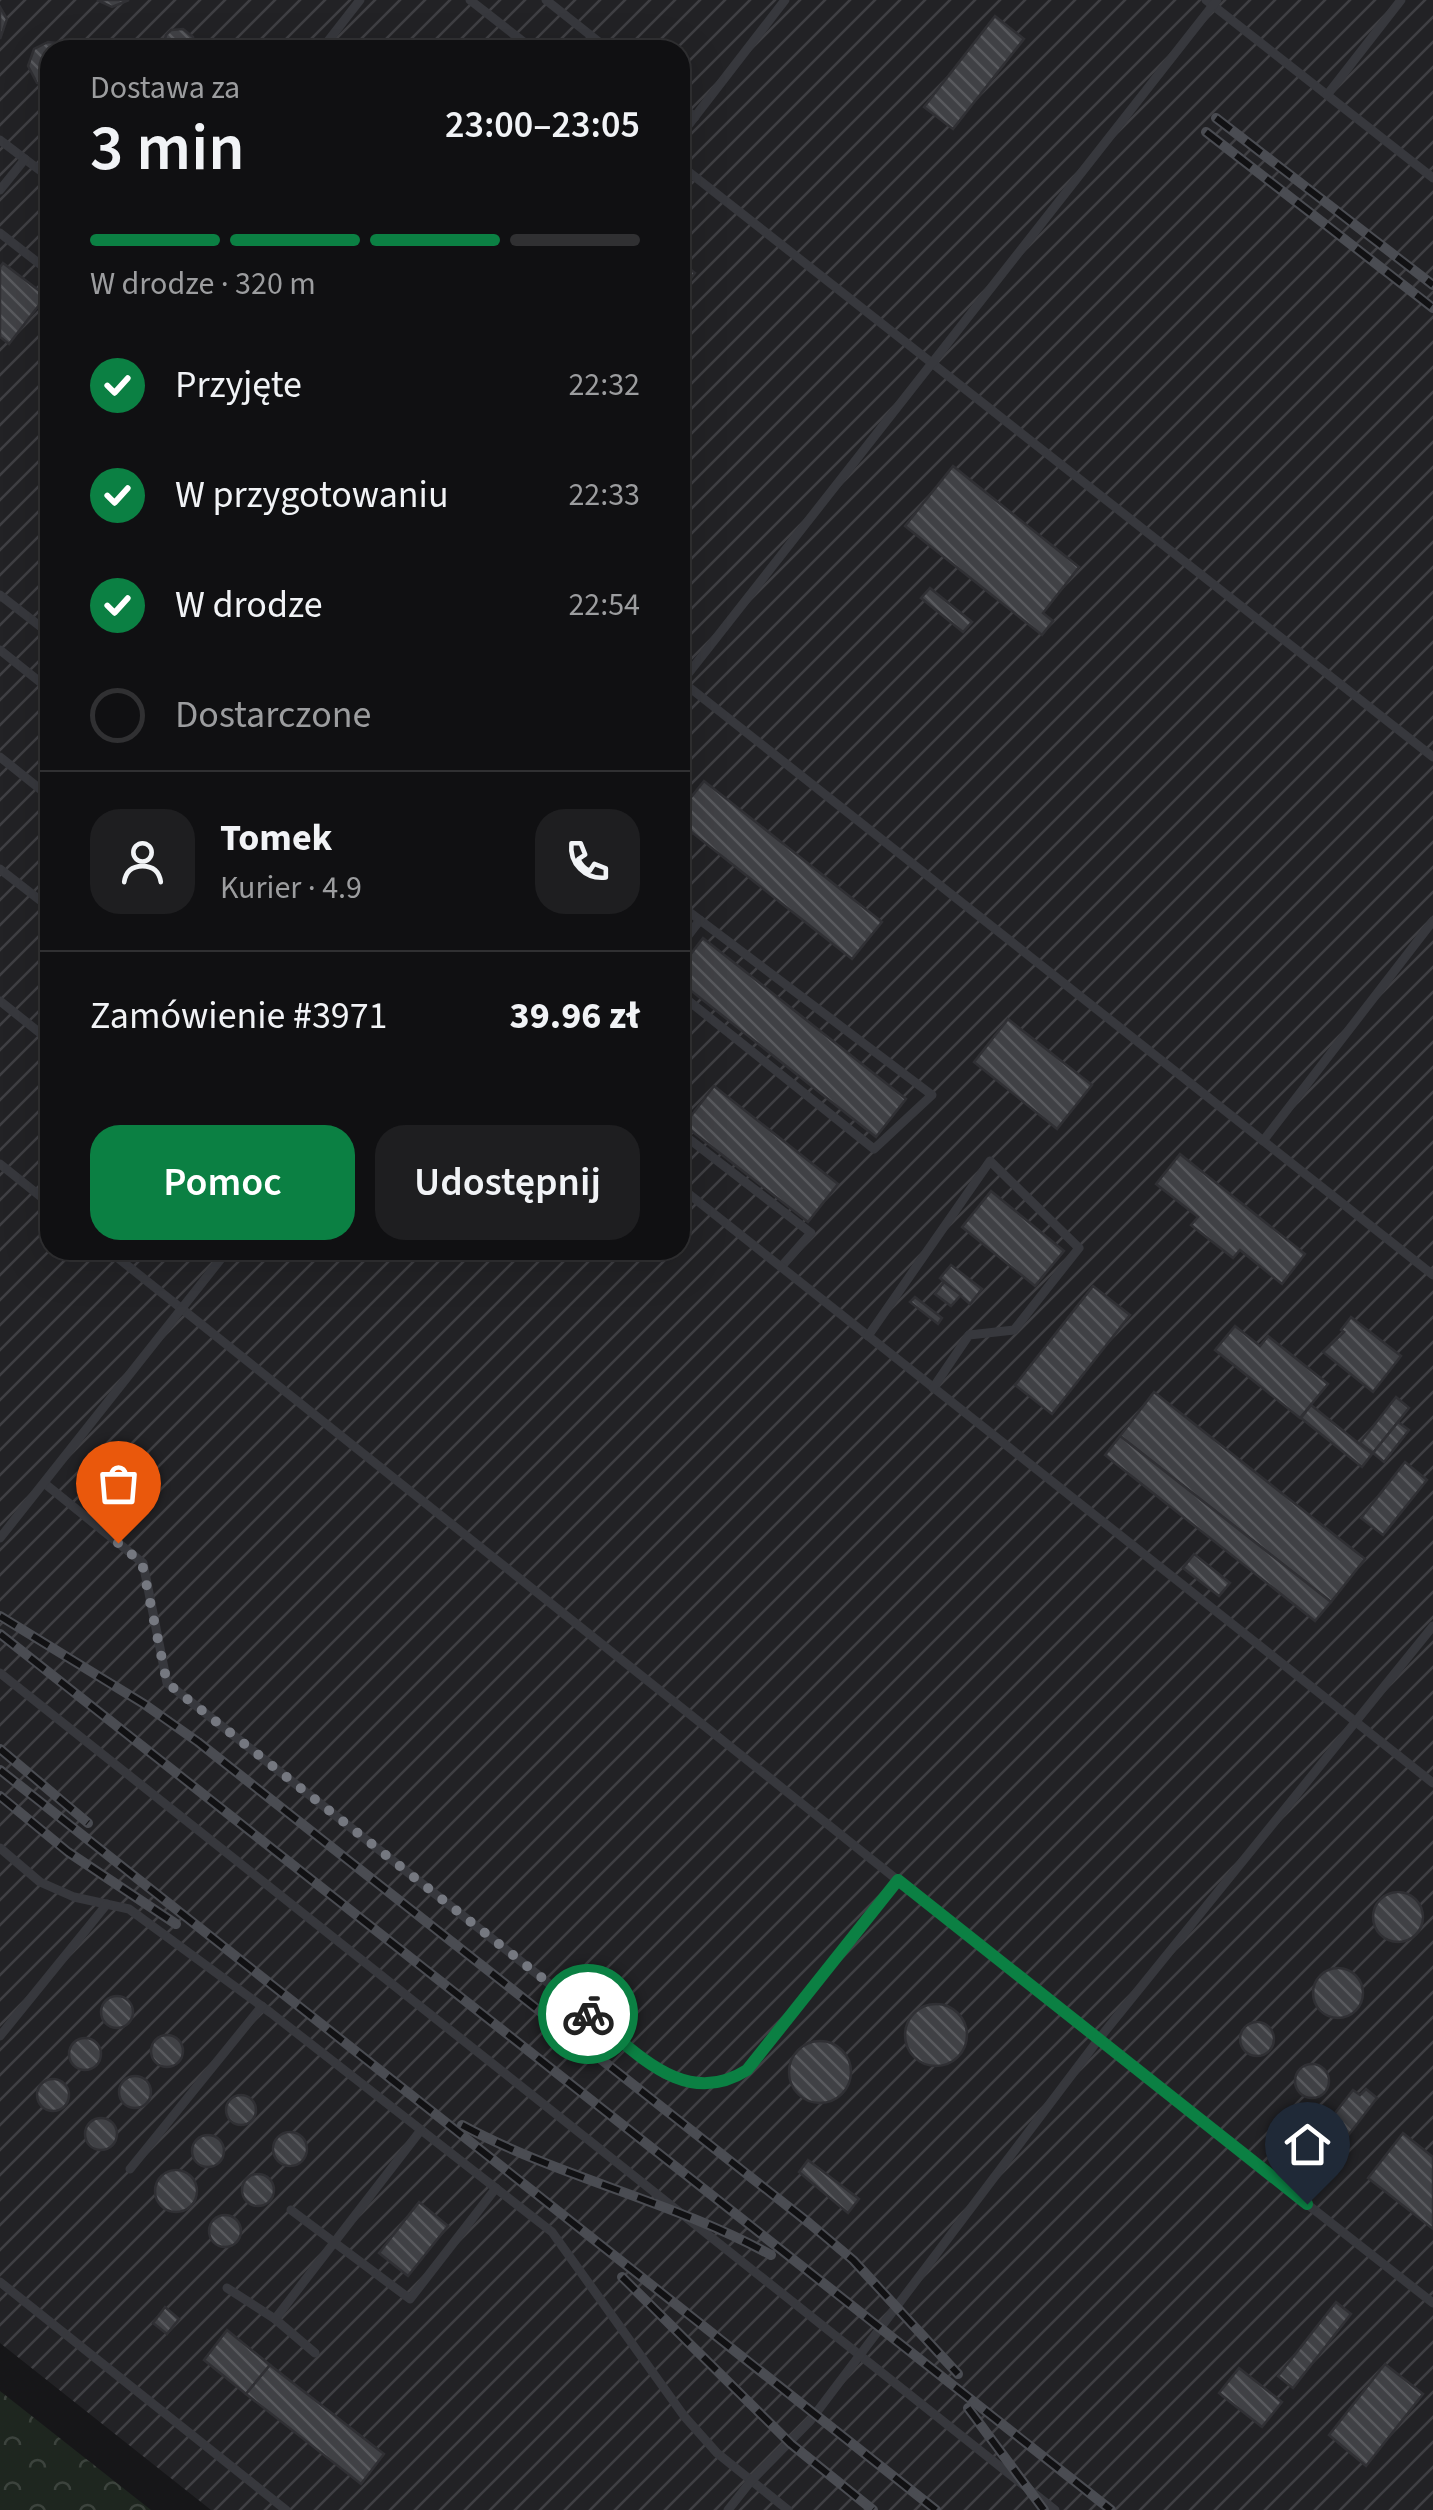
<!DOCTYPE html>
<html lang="pl">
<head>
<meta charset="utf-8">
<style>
	:root { --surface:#101012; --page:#1e1e20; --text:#f1f3f6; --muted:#9c9d9f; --line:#303032; --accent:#0b8043 }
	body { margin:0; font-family:"Source Sans 3",sans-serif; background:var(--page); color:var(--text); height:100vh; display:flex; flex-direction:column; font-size:38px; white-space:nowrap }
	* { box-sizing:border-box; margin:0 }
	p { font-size:32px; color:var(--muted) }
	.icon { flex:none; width:55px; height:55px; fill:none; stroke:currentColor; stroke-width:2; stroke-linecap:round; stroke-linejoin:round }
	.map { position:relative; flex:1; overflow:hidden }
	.panel { position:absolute; left:40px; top:40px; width:650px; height:1220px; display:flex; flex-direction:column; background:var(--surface); border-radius:30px; box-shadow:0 10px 40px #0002,0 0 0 2px var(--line) }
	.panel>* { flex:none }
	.pin { position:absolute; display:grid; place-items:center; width:85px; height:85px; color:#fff; margin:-102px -42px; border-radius:50% 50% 50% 0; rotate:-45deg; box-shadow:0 0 10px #0007 }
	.pin .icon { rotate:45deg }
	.courier { position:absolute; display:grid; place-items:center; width:100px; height:100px; margin:-50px; border:8px solid #0b8043; border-radius:50%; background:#fff; color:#222; box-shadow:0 2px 12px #0007 }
	.overview em { font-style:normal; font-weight:600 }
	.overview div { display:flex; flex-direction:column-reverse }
	.overview { display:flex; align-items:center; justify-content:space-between; height:170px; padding:0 50px }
	h1 { font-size:65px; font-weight:600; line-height:75px }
	.bar { display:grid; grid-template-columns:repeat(4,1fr); gap:15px 10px; align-content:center; height:120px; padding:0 50px }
	.bar i { height:12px; border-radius:8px; background:var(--line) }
	.bar .current { background:var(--accent) }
	.bar p { grid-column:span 4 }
	.line { display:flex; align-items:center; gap:25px; padding:0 50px; border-top:2px solid var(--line) }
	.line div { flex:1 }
	.round { display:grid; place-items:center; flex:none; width:105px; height:105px; border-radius:30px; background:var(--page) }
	ol { padding:0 50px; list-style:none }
	li { display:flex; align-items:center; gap:30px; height:110px }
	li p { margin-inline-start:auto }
	li .icon { padding:10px; border-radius:50%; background:var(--accent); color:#fff; stroke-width:4 }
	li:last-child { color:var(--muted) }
	li i { width:55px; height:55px; border:5px solid var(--line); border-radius:50% }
	.action { display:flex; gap:20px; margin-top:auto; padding:20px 50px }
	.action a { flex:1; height:115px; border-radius:30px; background:var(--accent); color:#fff; font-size:40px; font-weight:600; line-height:115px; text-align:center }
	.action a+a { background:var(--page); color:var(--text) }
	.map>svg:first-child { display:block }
	.industrial { fill:url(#industrial-furrows); fill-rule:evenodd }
	.forest { fill:url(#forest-crowns) }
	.building { fill:url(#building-back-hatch); stroke:#303034; stroke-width:2.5 }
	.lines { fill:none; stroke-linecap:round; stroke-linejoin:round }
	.lane { stroke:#37383d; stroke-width:9 }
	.rail-casing { stroke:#4a4c52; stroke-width:10 }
	.rail { stroke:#111113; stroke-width:6; stroke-dasharray:19; stroke-linecap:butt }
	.done { stroke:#757880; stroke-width:10; stroke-dasharray:0 18 }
	.route { stroke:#0b8043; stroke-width:12 }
</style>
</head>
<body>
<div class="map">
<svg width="1433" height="2510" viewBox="0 0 1433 2510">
	<defs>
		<pattern id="industrial-furrows" width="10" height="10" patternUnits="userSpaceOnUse" patternTransform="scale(2.5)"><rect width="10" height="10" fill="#222225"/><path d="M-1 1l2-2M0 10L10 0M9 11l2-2" fill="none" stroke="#3f3f43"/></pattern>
		<pattern id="forest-crowns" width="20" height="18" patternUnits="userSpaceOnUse" patternTransform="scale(2.5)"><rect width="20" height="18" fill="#1e261f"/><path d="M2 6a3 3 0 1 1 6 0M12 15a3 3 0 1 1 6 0" fill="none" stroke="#3c433d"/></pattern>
		<pattern id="building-back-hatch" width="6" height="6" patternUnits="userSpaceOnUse" patternTransform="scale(2.5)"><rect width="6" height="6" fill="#404145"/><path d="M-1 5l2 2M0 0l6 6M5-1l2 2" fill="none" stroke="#595a5e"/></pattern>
	</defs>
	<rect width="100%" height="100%" fill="#161618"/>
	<!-- industrial -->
	<path class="industrial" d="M0 0H1433V2510H211L0 2343ZM50 50H680V1250H50Z"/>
	<!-- forest -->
	<path class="forest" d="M0 2391 151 2510H0Z"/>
	<!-- building -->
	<g class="building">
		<path d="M97 0H129L112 7Z"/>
		<path d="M0 7 7 19 0 39Z"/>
		<path d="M995 16 1024 39 953 129 924 107Z"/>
		<path d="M183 29 193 37 195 50H163L166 35 171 30Z"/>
		<path d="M48 42 57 43 68 50H50V87L37 83 28 66 34 49Z"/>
		<path d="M680 261 695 273 680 293Z"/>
		<path d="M3 263 46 296 9 344 0 337V267Z"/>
		<path d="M953 466 1079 567 1043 613 1053 621 1042 635 905 526Z"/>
		<path d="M930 588 972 622 963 632 921 598Z"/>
		<path d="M704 781 882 922 852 959 680 823V811Z"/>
		<path d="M703 938 906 1099 876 1137 680 982V968Z"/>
		<path d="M1008 1019 1092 1085 1057 1129 974 1062Z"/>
		<path d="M714 1086 838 1184 808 1222 684 1125Z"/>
		<path d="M1180 1154 1305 1254 1282 1284 1240 1250 1233 1258 1191 1225 1198 1217 1156 1184Z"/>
		<path d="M991 1191 1064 1251 1035 1286 962 1227Z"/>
		<path d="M951 1265 982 1289 970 1304 940 1278Z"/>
		<path d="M944 1282 961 1295 951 1306 935 1294Z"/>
		<path d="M1093 1286 1130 1315 1052 1414 1015 1385Z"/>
		<path d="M915 1297 942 1318 938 1324 910 1302Z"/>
		<path d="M1351 1317 1401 1356 1373 1392 1323 1352 1344 1332 1341 1330Z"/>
		<path d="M1235 1326 1260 1346 1268 1336 1328 1384 1300 1418 1215 1350Z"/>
		<path d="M1154 1392 1365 1559 1331 1602 1120 1436Z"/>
		<path d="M1396 1397 1409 1408 1373 1453 1360 1443Z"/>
		<path d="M1311 1405 1372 1454 1362 1467 1301 1418Z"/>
		<path d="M1398 1422 1409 1430 1384 1462 1373 1453Z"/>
		<path d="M1120 1436 1331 1602 1315 1621 1105 1455Z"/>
		<path d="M1405 1462 1427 1480 1383 1535 1361 1518Z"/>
		<path d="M1194 1554 1230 1583 1219 1596 1183 1568Z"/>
		<circle cx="1398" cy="1917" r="25"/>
		<circle cx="1338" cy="1993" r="25"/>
		<circle cx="117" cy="2012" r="16"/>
		<circle cx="936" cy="2035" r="31"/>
		<circle cx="1257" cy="2039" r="17"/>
		<circle cx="167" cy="2051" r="16"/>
		<circle cx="85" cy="2054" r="16"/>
		<circle cx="820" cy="2072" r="31"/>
		<circle cx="1312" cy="2081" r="17"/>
		<circle cx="135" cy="2092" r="16"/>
		<circle cx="53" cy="2095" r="16"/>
		<path d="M1366 2089 1377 2098 1347 2137 1328 2122 1353 2090 1360 2095Z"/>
		<circle cx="241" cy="2110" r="15"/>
		<circle cx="101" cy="2134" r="16"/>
		<circle cx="290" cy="2149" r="17"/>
		<path d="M1403 2133 1433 2157V2229L1368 2178Z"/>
		<circle cx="208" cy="2151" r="16"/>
		<path d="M808 2160 859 2199 848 2213 799 2172Z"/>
		<circle cx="176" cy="2191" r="21"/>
		<circle cx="258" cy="2190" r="16"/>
		<path d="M419 2202 448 2226 408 2276 379 2253Z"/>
		<circle cx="225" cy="2231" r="16"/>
		<path d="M1336 2302 1351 2314 1293 2388 1278 2376Z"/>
		<path d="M165 2307 179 2319 167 2334 153 2323Z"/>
		<path d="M227 2330 270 2365 246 2394 204 2360Z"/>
		<path d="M1385 2364 1423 2394 1366 2466 1329 2435Z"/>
		<path d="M270 2365 384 2454 361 2484 246 2394Z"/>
		<path d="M1239 2368 1282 2402 1262 2427 1219 2393Z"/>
	</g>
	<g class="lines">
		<!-- lane -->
		<g class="lane">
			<path d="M470 0 534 50"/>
			<path d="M546 0 609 50"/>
			<path d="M1206 0 1433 178"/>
			<path d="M321 50 360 0"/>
			<path d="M1327 95 1401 0"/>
			<path d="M680 105 695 117"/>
			<path d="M680 136 785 0"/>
			<path d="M0 140 50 178"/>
			<path d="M680 165 1433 757"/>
			<path d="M0 190 25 159"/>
			<path d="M0 233 50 272"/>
			<path d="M0 595 50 634"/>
			<path d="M0 650 50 690"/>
			<path d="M680 680 1433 1275"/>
			<path d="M680 684 1217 0"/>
			<path d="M0 757 50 797"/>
			<path d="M0 869 50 908"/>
			<path d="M680 905 932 1095 874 1149 680 994"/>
			<path d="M680 946 700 920"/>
			<path d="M0 1001 50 1041"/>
			<path d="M680 1132 811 1233 781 1267"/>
			<path d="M1263 1141 1433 921"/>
			<path d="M0 1164 50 1204"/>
			<path d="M680 1187 1433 1783"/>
			<path d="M108 1250 1098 2040 1433 2303"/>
			<path d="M868 1336 990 1161 1079 1248 1014 1330 969 1335 933 1388"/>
			<path d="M44 1483 143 1563 167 1683 664 2074C696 2087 718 2089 747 2070L898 1880"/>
			<path d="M0 1538 228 1250"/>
			<path d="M0 1673 1055 2510"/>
			<path d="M0 1848 40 1882 74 1897 129 1909 271 2013 552 2232 684 2416 717 2453 788 2510"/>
			<path d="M0 2036 107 1904"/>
			<path d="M130 2169 262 2006"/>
			<path d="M291 2210 410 2299 496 2188"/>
			<path d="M0 2282 286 2510"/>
			<path d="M227 2288 275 2319"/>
			<path d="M315 2353 275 2319 421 2130"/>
			<path d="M728 2510 751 2481 810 2421 1098 2040 1433 1626"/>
		</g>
		<defs>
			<g id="rail">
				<path d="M1216 118 1433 285"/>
				<path d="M1206 132 1433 308"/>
				<path d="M0 1616 144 1704 198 1742 809 2223 853 2260 958 2374"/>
				<path d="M0 1634 1111 2510"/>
				<path d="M0 1749 88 1823"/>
				<path d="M0 1770 936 2510"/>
				<path d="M0 1796 68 1852 176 1924"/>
				<path d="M462 2125C560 2178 673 2201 771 2255"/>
				<path d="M622 2277 791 2444 873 2510"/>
				<path d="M968 2408 1044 2510"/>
			</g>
		</defs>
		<!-- rail casing -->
		<use href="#rail" class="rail-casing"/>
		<!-- rail -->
		<use href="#rail" class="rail"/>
	</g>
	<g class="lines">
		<!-- done -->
		<path class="done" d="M118 1543 142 1563 167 1683 588 2014"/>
		<!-- route -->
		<path class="route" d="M588 2014C636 2051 684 2110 747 2070L898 1880 1307 2204"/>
	</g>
</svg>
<div class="pin" style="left:118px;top:1543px;background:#ea580c"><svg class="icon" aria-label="bag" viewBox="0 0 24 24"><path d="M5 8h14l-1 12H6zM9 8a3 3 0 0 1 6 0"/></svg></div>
<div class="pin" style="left:1307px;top:2204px;background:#1f2937"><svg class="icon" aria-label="home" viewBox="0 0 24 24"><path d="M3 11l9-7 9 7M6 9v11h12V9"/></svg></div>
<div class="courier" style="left:588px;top:2014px"><svg class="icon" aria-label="bike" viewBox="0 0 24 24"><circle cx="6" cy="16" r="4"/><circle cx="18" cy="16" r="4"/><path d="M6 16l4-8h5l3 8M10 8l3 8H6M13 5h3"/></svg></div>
<section class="panel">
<div class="overview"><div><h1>3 min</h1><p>Dostawa za</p></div><em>23:00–23:05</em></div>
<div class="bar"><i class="current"></i><i class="current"></i><i class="current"></i><i></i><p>W drodze · 320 m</p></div>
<ol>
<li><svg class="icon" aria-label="check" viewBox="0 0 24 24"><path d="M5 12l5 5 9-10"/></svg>Przyjęte<p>22:32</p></li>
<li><svg class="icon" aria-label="check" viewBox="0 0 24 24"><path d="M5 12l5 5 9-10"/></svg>W przygotowaniu<p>22:33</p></li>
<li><svg class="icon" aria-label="check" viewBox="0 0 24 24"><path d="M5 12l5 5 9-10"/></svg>W drodze<p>22:54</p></li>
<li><i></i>Dostarczone</li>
</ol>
<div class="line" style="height:180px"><a class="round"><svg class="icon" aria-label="person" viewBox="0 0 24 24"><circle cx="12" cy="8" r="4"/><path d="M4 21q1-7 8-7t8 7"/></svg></a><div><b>Tomek</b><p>Kurier · 4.9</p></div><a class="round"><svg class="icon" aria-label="phone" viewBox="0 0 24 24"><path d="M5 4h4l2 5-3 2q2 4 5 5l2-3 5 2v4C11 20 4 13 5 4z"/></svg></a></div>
<div class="line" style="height:130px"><div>Zamówienie #3971</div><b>39.96 zł</b></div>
<div class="action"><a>Pomoc</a><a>Udostępnij</a></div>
</section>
</div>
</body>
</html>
